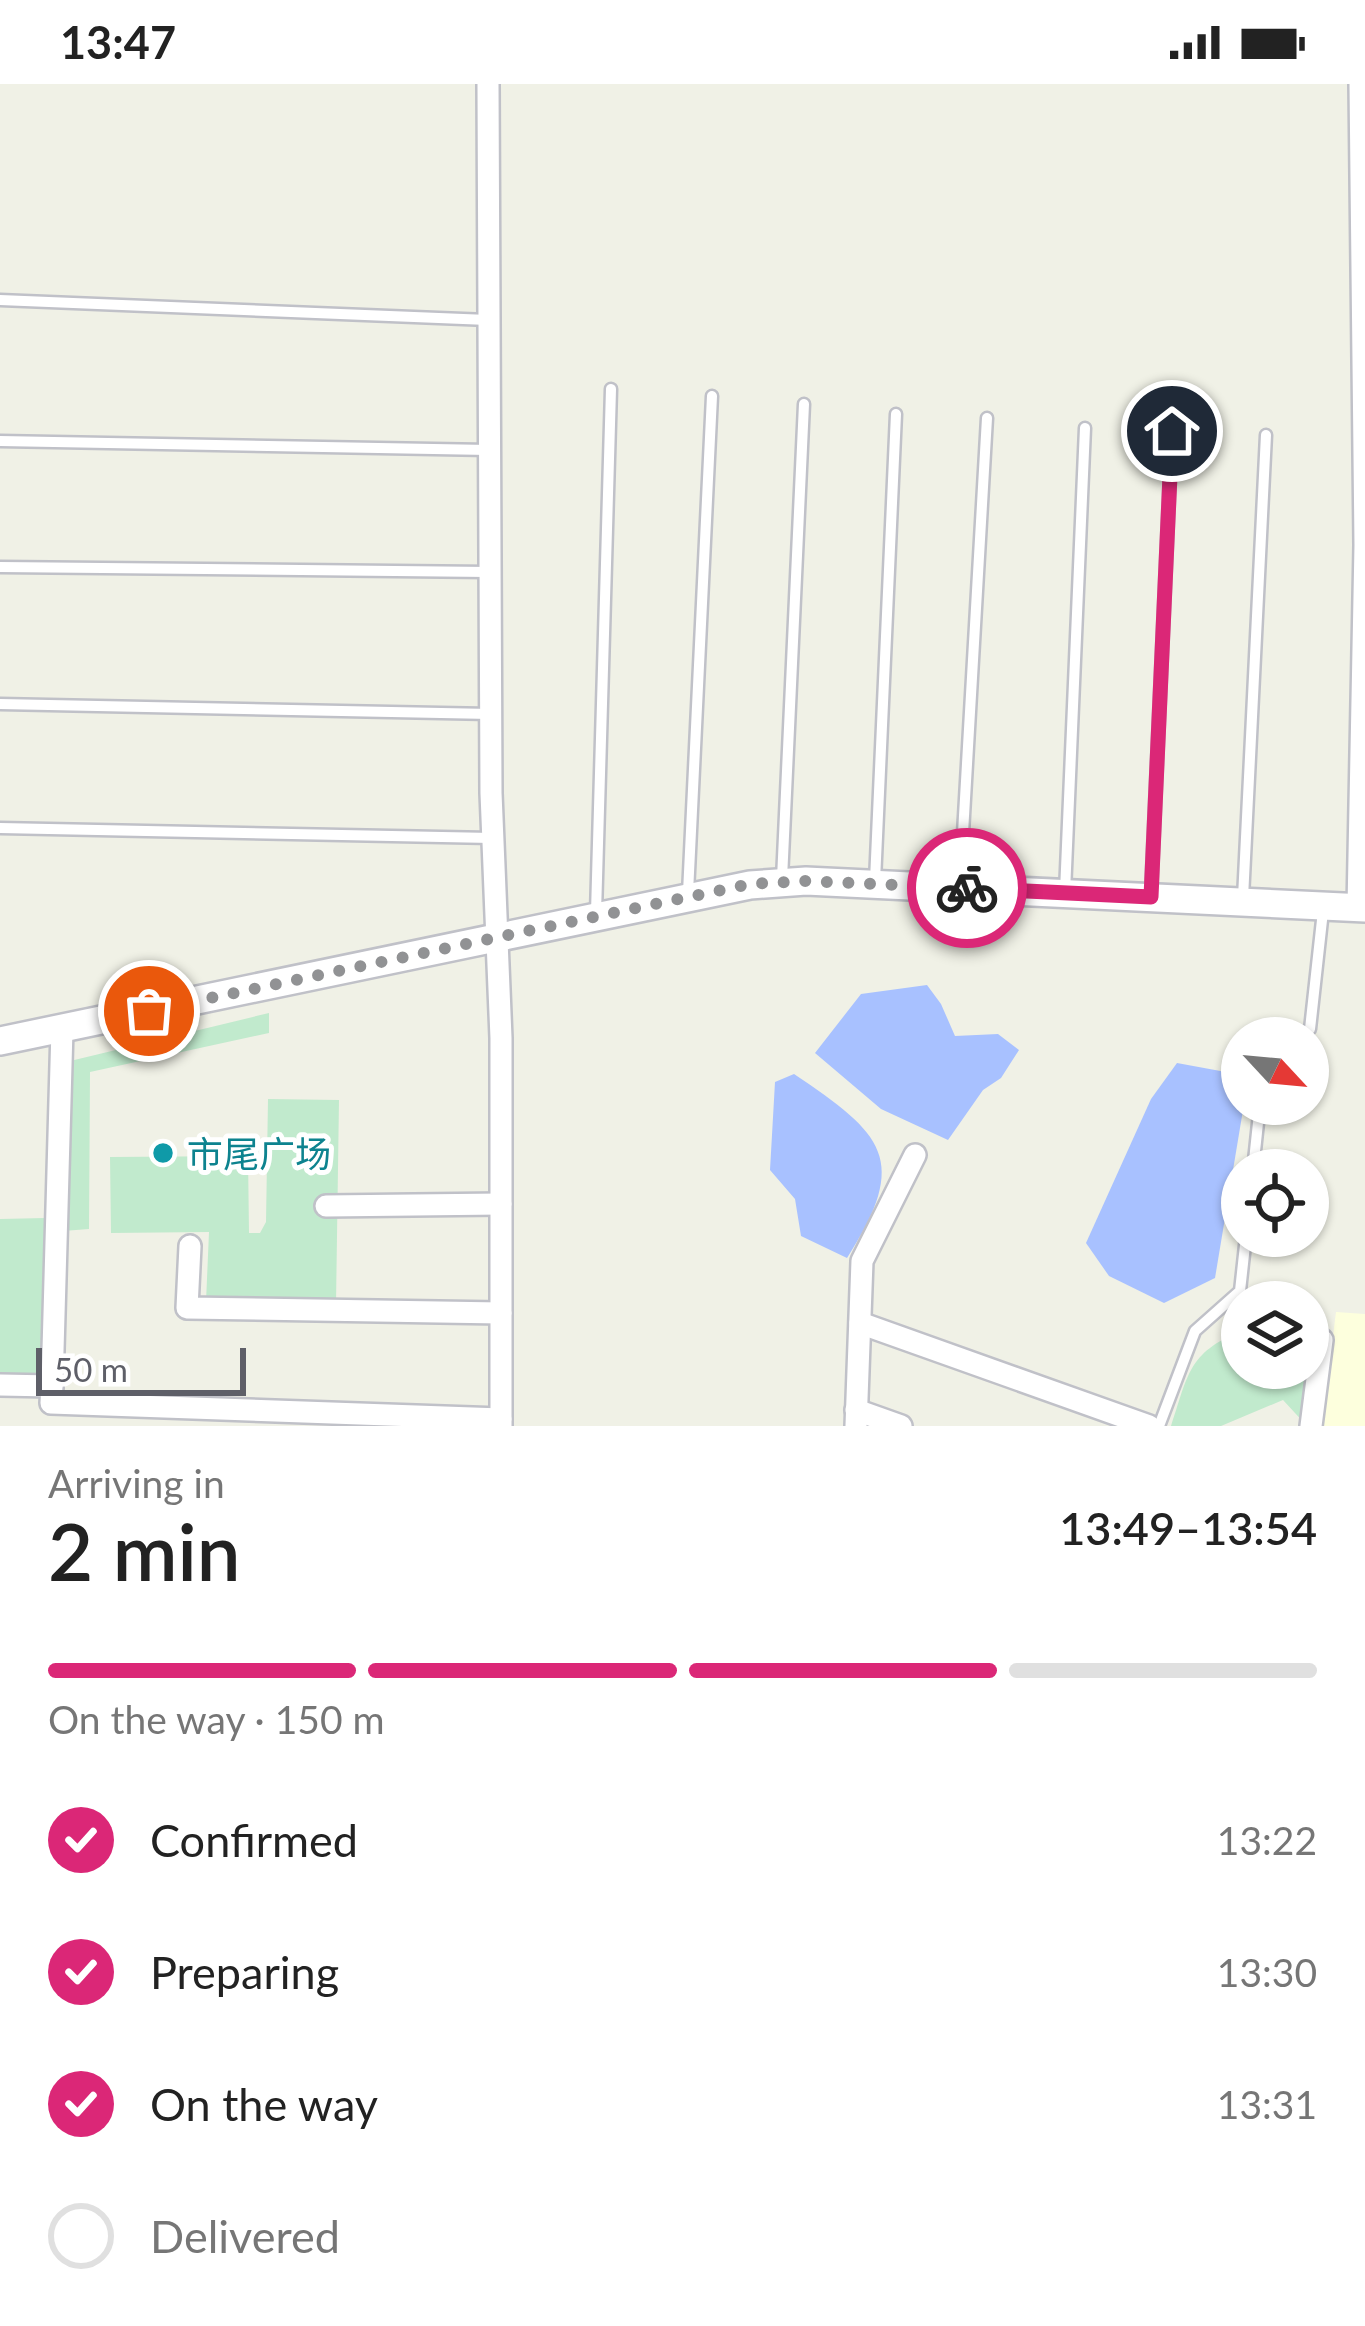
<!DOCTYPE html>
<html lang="en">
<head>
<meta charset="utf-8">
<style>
	:root { --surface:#fff; --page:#f2f2f2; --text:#222; --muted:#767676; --line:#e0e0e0; --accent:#db2777 }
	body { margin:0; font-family:Lato,"Noto Sans SC",sans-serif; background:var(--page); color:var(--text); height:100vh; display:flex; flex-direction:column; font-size:45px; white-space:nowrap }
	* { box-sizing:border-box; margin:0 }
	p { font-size:39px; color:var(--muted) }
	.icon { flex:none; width:66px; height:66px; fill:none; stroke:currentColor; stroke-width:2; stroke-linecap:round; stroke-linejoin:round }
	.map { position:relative; height:1342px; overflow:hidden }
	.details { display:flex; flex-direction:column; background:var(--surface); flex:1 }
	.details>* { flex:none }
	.needle { width:78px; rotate:116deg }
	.tools { position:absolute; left:1221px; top:933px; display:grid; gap:24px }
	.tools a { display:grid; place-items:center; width:108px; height:108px; border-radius:50%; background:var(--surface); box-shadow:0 3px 9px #0004; font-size:60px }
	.scale { position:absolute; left:36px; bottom:30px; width:210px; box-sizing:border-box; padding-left:12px; border:6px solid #5e5f68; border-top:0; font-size:33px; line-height:42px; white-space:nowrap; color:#5e5f68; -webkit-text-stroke:9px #fff; paint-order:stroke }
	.pin { position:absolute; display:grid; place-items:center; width:102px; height:102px; color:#fff; margin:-51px; border:6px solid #fff; border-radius:50%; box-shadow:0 3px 12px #0007 }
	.courier { position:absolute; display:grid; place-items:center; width:120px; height:120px; margin:-60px; border:9px solid #db2777; border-radius:50%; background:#fff; color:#222; box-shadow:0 3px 15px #0007 }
	.head em { font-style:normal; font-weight:600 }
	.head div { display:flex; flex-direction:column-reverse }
	.head { display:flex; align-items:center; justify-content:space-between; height:204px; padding:0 48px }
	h1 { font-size:78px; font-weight:600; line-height:90px }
	.bar { display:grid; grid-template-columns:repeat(4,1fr); gap:18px 12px; align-content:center; height:144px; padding:0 48px }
	.bar i { height:15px; border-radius:9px; background:var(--line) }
	.bar .selected { background:var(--accent) }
	.bar p { grid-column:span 4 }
	ol { padding:0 48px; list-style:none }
	li { display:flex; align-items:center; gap:36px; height:132px }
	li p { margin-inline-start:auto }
	li .icon { padding:12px; border-radius:50%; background:var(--accent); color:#fff; stroke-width:4 }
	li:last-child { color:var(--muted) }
	li i { width:66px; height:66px; border:6px solid var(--line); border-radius:50% }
	.status { display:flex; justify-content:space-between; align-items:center; height:84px; padding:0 60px; background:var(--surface); direction:ltr }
	.status svg { height:33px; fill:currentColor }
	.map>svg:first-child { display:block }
	.commercial { fill:#fdffdd }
	.green { fill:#c1eacd }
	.water { fill:#a8c1ff }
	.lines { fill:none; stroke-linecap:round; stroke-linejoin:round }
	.service-casing { stroke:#c0c1c8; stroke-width:15 }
	.minor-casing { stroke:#c0c1c8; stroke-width:26 }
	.tertiary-casing { stroke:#c0c1c8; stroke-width:32 }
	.service { stroke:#fff; stroke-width:10 }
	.minor { stroke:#fff; stroke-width:21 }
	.tertiary { stroke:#fff; stroke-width:27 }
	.done { stroke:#919294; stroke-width:12; stroke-dasharray:0 21.6 }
	.route { stroke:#db2777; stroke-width:15 }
	.culture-dot { fill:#0f9aa8; stroke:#fff; stroke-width:4.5 }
	.labels { text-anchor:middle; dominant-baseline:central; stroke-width:10; stroke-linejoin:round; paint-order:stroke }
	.culture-label { font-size:36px; fill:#0d838f; stroke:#fff; text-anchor:start }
</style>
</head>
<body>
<div class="status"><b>13:47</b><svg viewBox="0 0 49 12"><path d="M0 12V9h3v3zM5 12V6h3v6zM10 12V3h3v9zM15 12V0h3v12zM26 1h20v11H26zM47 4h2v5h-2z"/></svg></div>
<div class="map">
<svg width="1365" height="1342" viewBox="0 0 1365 1342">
	<rect width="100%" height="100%" fill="#f0f1e6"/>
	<!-- commercial -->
	<path class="commercial" d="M1336 1228 1365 1230V1342H1322Z"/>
	<!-- green -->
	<g class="green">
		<path d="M269 929V949L90 988 89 1145 63 1147 66 978Z"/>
		<path d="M268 1015 339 1016 336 1220 206 1218 209 1148 111 1149 110 1073 248 1072 249 1149H260L266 1138Z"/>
		<path d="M45 1134 42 1290H0V1135Z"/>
		<path d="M1235 1250 1242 1251V1284H1308V1259L1320 1261 1307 1342 1283 1316 1221 1342H1171C1187 1296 1187 1270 1235 1250Z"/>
	</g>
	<!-- water -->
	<g class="water">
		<path d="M927 901 941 920 955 952 998 950 1019 966 1001 994 983 1006 948 1056 881 1025 815 969 861 910Z"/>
		<path d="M1177 979 1242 991 1244 1020 1215 1194 1164 1219 1109 1192 1086 1159 1151 1015Z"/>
		<path d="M794 990C883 1050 911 1075 847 1174L801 1152 795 1115 770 1086 775 998Z"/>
	</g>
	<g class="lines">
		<defs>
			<g id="service">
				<path d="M0 216 488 236"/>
				<path d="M0 357 489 366"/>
				<path d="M0 483 489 488"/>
				<path d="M0 620 491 630"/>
				<path d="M0 744 492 754"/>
				<path d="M782 795 804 320"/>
				<path d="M875 797 896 330"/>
				<path d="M960 801 987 334"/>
				<path d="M1065 808 1085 344"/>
				<path d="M688 809 712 312"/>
				<path d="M1151 810 1172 347"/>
				<path d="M1243 814 1266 351"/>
				<path d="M596 829 611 305"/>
				<path d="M1296 954 1310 945 1323 827"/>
				<path d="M1253 1086 1260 1020"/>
				<path d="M1159 1342 1195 1247 1240 1207 1246 1152"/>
			</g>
			<g id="minor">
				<path d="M488 0 491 709 501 954V1342"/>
				<path d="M1358 824 1365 461 1360 0"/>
				<path d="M326 1122 501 1120"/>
				<path d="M190 1162 187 1224 501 1229"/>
				<path d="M860 1239 1149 1342"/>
				<path d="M0 1301 52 1302 62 945"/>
				<path d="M52 1302 51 1319 501 1335"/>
				<path d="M856 1326 901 1342"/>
				<path d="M856 1342 862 1177 915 1071"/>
				<path d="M1311 1342 1322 1256"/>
			</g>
			<path id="tertiary" d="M0 957 750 801 806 797 1365 824"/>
		</defs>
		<!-- service casing -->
		<use href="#service" class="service-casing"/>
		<!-- minor casing -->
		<use href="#minor" class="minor-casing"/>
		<!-- tertiary casing -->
		<use href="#tertiary" class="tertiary-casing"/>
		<!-- service -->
		<use href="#service" class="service"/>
		<!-- minor -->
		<use href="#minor" class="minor"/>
		<!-- tertiary -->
		<use href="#tertiary" class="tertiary"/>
	</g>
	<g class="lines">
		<!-- done -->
		<path class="done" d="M149 927 750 800 806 797 967 804"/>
		<!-- route -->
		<path class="route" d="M967 804 1151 813 1172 347"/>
	</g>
	<!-- markers -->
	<circle class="culture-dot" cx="163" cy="1069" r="12"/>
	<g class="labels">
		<!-- culture labels -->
		<g class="culture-label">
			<text x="187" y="1069">市尾广场</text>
		</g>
	</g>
</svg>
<div class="tools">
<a><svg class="needle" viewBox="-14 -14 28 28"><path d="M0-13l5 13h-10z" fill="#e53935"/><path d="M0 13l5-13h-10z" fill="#767676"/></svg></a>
<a><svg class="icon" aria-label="locate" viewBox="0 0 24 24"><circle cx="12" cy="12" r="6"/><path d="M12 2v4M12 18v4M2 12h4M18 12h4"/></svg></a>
<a><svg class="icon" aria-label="layers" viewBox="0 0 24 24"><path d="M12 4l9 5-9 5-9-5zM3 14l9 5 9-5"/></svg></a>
</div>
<div class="scale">50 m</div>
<div class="pin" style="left:149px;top:927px;background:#ea580c"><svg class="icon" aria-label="bag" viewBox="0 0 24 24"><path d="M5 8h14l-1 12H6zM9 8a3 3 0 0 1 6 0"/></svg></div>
<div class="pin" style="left:1172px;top:347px;background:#1f2937"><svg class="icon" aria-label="home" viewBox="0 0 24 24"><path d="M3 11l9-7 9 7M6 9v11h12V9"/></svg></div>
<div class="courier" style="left:967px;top:804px"><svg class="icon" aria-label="bike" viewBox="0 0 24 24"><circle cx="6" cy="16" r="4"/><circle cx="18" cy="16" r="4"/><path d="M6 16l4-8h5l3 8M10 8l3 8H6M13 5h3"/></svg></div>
</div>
<section class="details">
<div class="head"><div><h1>2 min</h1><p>Arriving in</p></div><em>13:49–13:54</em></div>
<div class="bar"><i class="selected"></i><i class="selected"></i><i class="selected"></i><i></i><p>On the way · 150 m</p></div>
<ol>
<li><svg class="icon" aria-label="check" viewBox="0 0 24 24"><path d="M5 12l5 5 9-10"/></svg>Confirmed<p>13:22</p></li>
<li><svg class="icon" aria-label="check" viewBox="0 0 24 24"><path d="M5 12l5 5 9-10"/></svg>Preparing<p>13:30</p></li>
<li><svg class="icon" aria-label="check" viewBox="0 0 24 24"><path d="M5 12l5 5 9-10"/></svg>On the way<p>13:31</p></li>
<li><i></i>Delivered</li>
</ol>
</section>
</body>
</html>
